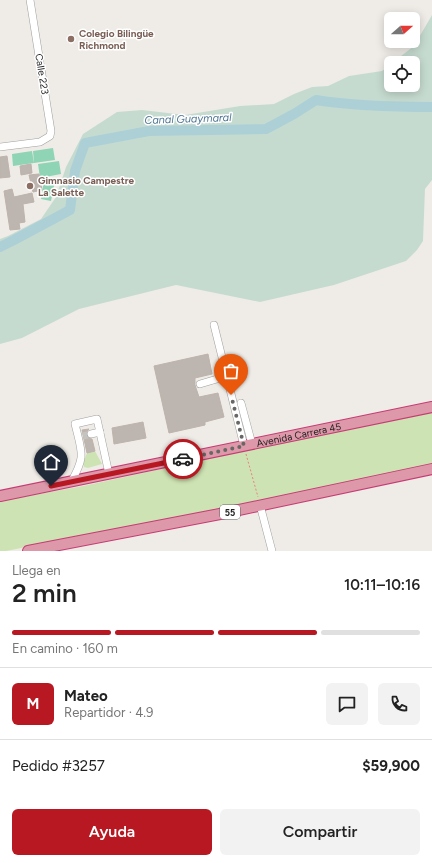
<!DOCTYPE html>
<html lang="es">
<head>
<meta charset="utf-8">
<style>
	:root { --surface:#fff; --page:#f2f2f2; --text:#222; --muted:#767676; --line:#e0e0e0; --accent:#b71822 }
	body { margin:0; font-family:Figtree,sans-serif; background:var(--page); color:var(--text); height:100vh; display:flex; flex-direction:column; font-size:15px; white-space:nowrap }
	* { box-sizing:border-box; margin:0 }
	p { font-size:13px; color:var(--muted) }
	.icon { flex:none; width:22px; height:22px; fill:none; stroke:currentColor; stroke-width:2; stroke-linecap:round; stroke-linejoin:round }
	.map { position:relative; height:551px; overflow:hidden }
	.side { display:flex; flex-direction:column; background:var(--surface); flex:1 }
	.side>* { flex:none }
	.needle { width:26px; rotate:69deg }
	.controls { position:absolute; left:384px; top:12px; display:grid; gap:8px }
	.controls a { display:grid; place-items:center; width:36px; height:36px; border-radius:6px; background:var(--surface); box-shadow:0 2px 10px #0003; font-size:20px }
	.pin { position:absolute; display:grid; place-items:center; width:34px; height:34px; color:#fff; margin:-41px -17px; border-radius:50% 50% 50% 0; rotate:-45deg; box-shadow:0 0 4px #0007 }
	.pin .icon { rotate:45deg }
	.courier { position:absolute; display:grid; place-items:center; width:40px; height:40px; margin:-20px; border:3px solid #b71822; border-radius:50%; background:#fff; color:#222; box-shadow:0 1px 5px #0007 }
	.overview em { font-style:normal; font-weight:600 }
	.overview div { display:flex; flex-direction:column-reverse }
	.overview { display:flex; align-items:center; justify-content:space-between; height:68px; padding:0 12px }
	h1 { font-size:26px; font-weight:600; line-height:30px }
	.bar { display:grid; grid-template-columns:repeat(4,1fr); gap:6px 4px; align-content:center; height:48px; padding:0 12px }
	.bar i { height:5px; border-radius:3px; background:var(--line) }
	.bar .on { background:var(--accent) }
	.bar p { grid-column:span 4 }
	.line { display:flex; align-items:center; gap:10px; padding:0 12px; border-top:1px solid var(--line) }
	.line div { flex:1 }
	.round { display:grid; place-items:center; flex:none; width:42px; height:42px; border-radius:6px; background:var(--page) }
	.button { display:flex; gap:8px; margin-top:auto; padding:8px 12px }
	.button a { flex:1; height:46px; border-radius:6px; background:var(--accent); color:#fff; font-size:16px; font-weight:600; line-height:46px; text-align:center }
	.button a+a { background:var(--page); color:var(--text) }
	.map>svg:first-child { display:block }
	.grass { fill:#cee3b3 }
	.wetland { fill:#c6dbd0 }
	.pitch { fill:#8fd4b5 }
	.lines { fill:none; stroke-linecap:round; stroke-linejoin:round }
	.river { stroke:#add0d7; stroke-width:10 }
	.building { fill:#bcb5b0; stroke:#bfb3ab }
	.minor-tunnel { stroke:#c5c3bf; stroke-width:7; stroke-dasharray:7 3.5; stroke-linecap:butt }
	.minor-casing { stroke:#a0a0a0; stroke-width:8 }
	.highway-casing { stroke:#c63b74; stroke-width:12 }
	.path { stroke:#e9827e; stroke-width:1; stroke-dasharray:2 2; stroke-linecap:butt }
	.minor { stroke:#fff; stroke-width:7 }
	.highway { stroke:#dd98a9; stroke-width:10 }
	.done { stroke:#686765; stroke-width:4; stroke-dasharray:0 7.2 }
	.route { stroke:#b71822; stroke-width:5 }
	.education-dot { fill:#8d6e63; stroke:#fff; stroke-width:1.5 }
	.labels { text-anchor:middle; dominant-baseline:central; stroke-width:3; stroke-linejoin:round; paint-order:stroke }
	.shield { fill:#fff; stroke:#626262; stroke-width:1 }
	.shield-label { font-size:9px; font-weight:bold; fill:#1f1f1f }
	.education-label { font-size:10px; font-weight:bold; fill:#785e54; stroke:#fff; text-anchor:start }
	.street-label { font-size:10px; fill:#1f1f1f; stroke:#fff }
	.water-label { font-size:11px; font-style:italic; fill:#507795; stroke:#fff }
</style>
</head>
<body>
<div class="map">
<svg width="432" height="551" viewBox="0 0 432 551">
	<rect width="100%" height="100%" fill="#efece7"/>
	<!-- grass -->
	<g class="grass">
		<path d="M432 412V464L252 503 6 551H0V501L83 486 229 454Z"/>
		<path d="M95 451 102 464 88 468 84 467 83 463 87 453Z"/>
	</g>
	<!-- wetland -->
	<path class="wetland" d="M432 15V180L425 189 423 241 417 250 406 261 334 285 260 302 176 285 79 309 22 338 0 344V239L8 236 41 219 56 197 66 167 83 134 117 112 142 110 185 115 240 106 274 104 294 94 312 87 328 86 349 76 382 71 391 64V85H413V63H392L414 46Z"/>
	<!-- pitch -->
	<g class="pitch">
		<path d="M53 148 55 160 34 163 33 151Z"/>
		<path d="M32 151 34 163 13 166 12 154Z"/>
		<path d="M59 161 61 174 40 178 38 164Z"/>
		<path d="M44 180 55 181 51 201 41 199Z"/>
	</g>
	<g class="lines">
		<!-- river -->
		<path class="river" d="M0 247 14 240 70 210 75 171 85 143 149 131 266 129 294 114 316 100C354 106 393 107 432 107"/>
	</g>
	<!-- building -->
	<g class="building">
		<path d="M7 156 10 177 0 178V157Z"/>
		<path d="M31 164 32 173 21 175 20 166Z"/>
		<path d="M39 174 42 190 33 192 29 175Z"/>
		<path d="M12 189 14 197 32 193 34 202 23 204 25 222 19 223 20 229 10 230 4 191Z"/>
		<path d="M208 354 212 374 195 378V385L199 397 218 393 224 417 205 422V425L169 433 154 366Z"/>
		<path d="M143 422 146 438 114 444 112 428Z"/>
		<path d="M89 429 86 432V435L88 438 92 439 95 451 87 453 82 430Z"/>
	</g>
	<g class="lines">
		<!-- minor-tunnel -->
		<path class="minor-tunnel" d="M83 436 91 434"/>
		<defs>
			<g id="minor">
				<path d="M0 147 40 142 50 136 51 131 30 0"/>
				<path d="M214 325 244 446"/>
				<path d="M200 384 217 379"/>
				<path d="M241 403 252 444"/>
				<path d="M91 434 100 432"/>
				<path d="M71 482C86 456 82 453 75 424L97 419 109 474"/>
				<path d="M260 505 272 551"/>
			</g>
			<g id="highway">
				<path id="s1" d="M0 496 432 407"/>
				<path d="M28 551 220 514 432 469"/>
			</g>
		</defs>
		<!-- minor casing -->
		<use href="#minor" class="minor-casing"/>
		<!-- highway casing -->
		<use href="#highway" class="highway-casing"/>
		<!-- path -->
		<path class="path" d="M246 454 258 497"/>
		<!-- minor -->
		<use href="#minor" class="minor"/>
		<!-- highway -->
		<use href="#highway" class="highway"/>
	</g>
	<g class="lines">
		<!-- done -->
		<path class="done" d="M183 459 244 446 231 395"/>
		<!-- route -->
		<path class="route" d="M51 486 183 459"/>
	</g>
	<!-- markers -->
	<g class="education-dot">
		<circle cx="71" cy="39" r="4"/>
		<circle cx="30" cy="186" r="4"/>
	</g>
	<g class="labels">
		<!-- shield labels -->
		<rect class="shield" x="220" y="505" width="20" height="14" rx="3"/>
		<g class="shield-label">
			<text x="230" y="512">55</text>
		</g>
		<!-- education labels -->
		<g class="education-label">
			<text x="79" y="33">Colegio Bilingüe<tspan x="79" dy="12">Richmond</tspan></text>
			<text x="38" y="180">Gimnasio Campestre<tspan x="38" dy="12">La Salette</tspan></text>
		</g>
		<!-- street labels -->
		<g class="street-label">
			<text transform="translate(42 74) rotate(81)">Calle 223</text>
			<text stroke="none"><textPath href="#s1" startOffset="305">Avenida Carrera 45</textPath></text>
		</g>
		<!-- water labels -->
		<g class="water-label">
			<text transform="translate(188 119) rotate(-2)">Canal Guaymaral</text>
		</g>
	</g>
</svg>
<div class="controls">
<a><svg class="needle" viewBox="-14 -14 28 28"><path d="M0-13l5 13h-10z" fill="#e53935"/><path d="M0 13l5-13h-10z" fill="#767676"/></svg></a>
<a><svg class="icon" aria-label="locate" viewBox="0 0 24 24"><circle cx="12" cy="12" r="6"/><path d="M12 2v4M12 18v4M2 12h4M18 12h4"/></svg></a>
</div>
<div class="pin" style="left:231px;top:395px;background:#ea580c"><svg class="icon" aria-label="bag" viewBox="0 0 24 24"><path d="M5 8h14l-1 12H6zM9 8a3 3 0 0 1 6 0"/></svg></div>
<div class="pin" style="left:51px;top:486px;background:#1f2937"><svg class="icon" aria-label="home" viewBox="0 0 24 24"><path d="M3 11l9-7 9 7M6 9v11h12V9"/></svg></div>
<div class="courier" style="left:183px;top:459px"><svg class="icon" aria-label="car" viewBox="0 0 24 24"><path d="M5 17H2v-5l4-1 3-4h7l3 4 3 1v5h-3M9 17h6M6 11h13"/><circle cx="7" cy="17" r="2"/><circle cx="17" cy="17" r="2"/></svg></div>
</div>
<section class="side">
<div class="overview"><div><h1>2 min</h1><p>Llega en</p></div><em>10:11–10:16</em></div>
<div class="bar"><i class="on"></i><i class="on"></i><i class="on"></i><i></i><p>En camino · 160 m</p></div>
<div class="line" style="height:72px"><b class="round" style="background:var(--accent);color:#fff">M</b><div><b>Mateo</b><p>Repartidor · 4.9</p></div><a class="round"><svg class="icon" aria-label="chat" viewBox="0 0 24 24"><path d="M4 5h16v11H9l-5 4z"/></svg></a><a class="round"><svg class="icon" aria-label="phone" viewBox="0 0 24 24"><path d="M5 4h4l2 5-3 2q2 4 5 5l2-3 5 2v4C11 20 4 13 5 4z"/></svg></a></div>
<div class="line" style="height:52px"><div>Pedido #3257</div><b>$59,900</b></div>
<div class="button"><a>Ayuda</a><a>Compartir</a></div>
</section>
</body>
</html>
